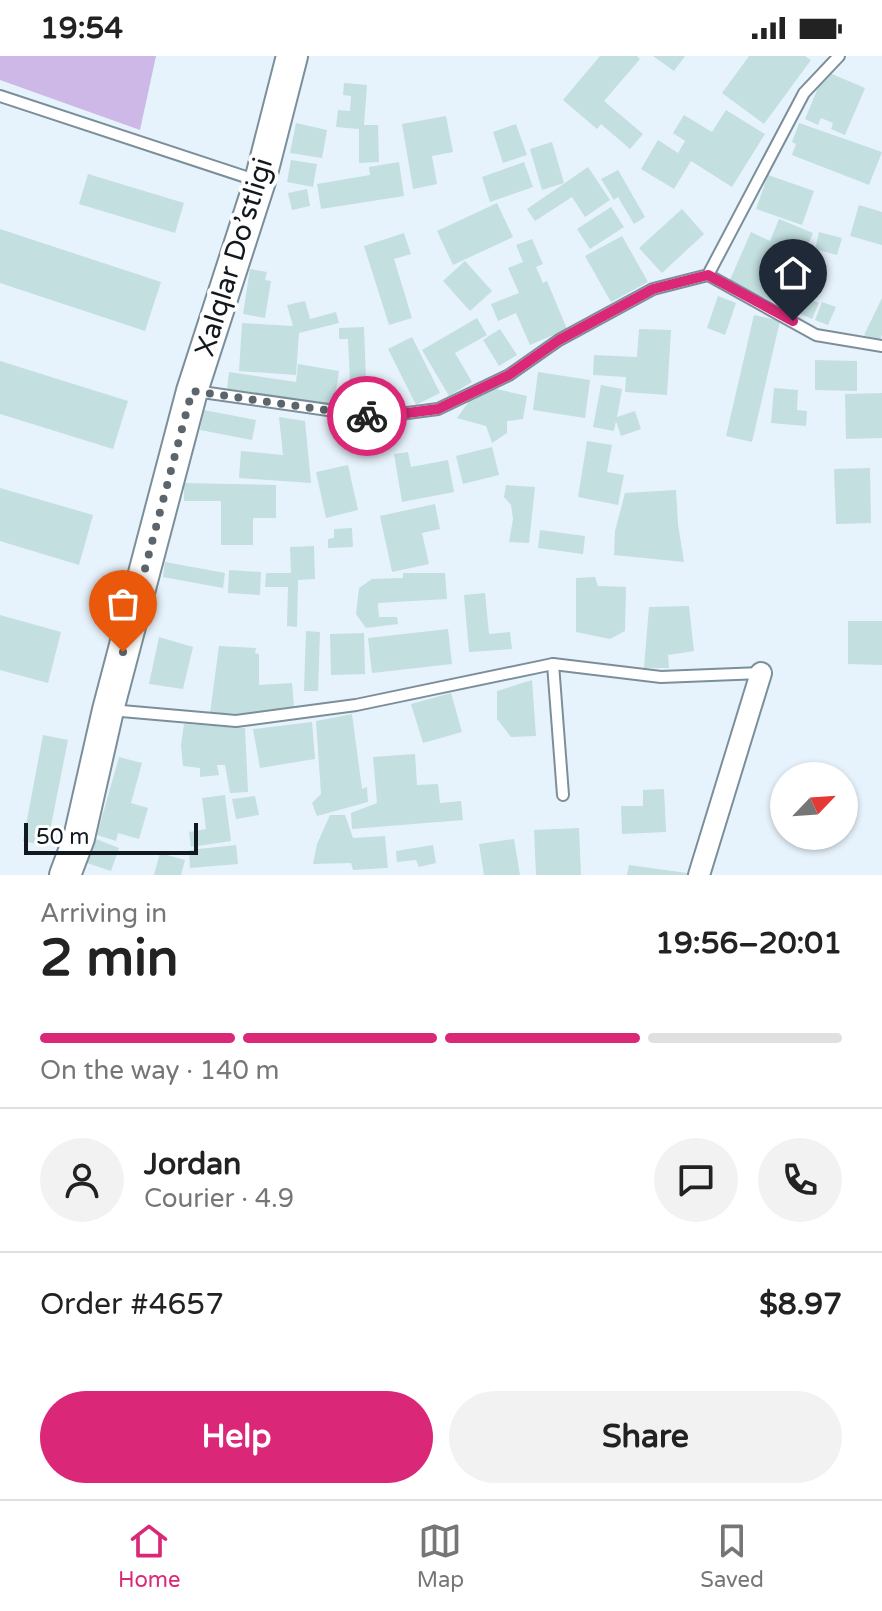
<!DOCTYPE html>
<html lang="en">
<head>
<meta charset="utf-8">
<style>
	:root { --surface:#fff; --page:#f2f2f2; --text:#222; --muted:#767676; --line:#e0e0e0; --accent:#db2777 }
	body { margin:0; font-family:"Varela Round",sans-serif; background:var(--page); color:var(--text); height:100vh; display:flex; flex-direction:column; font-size:30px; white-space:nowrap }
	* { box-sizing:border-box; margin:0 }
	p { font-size:26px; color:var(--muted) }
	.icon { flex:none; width:44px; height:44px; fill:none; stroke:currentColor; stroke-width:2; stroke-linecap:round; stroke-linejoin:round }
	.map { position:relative; height:819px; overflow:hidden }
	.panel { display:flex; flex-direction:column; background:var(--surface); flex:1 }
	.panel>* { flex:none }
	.needle { width:52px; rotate:65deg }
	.fabs { position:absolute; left:770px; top:706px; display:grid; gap:16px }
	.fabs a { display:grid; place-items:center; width:88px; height:88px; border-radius:50%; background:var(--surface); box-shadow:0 2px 6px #0004; font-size:40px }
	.scale { position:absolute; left:24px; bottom:20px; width:174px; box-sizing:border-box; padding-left:8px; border:4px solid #12191e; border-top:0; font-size:22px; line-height:28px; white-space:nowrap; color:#12191e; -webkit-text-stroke:6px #fefefe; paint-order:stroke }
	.pin { position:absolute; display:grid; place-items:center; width:68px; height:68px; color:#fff; margin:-82px -34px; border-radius:50% 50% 50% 0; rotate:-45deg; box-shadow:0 0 8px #0007 }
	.pin .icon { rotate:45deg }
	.courier { position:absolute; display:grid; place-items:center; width:80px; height:80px; margin:-40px; border:6px solid #db2777; border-radius:50%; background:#fff; color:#222; box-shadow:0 2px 10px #0007 }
	.overview em { font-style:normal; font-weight:700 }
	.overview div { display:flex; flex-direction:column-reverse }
	.overview { display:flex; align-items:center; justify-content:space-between; height:136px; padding:0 40px }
	h1 { font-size:52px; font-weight:700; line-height:60px }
	.bar { display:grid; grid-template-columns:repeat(4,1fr); gap:12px 8px; align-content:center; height:96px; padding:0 40px }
	.bar i { height:10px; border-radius:6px; background:var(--line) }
	.bar .active { background:var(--accent) }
	.bar p { grid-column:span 4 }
	.line { display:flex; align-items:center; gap:20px; padding:0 40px; border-top:2px solid var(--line) }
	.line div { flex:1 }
	.round { display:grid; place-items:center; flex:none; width:84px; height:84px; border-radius:42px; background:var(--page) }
	.cta { display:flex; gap:16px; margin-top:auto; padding:16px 40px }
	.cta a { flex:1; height:92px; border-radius:48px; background:var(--accent); color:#fff; font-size:32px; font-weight:700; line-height:92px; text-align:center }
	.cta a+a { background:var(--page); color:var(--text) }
	.status { display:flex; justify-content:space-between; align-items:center; height:56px; padding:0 40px; background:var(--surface); direction:ltr }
	.status svg { height:22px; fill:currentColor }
	.menu { display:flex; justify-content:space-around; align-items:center; height:112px; border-top:2px solid var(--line); background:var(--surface); font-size:22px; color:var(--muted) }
	.menu a { display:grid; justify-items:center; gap:4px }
	.menu .active { color:var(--accent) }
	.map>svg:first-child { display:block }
	.green { fill:#cdb8e7 }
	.building { fill:#c3dfe0 }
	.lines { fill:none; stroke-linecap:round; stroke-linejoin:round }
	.service-casing { stroke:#7b8f9b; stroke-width:14 }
	.minor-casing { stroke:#7b8f9b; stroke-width:24 }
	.secondary-casing { stroke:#7b8f9b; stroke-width:34 }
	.service { stroke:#fff; stroke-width:10 }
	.minor { stroke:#fff; stroke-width:20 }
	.secondary { stroke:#fff; stroke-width:30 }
	.done { stroke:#5d656c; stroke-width:8; stroke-dasharray:0 14.4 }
	.route { stroke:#db2777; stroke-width:10 }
	.labels { text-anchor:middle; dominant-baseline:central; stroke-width:8; stroke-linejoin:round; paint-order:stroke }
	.street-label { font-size:28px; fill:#12191e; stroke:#fefefe }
</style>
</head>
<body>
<div class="status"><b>19:54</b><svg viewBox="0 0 49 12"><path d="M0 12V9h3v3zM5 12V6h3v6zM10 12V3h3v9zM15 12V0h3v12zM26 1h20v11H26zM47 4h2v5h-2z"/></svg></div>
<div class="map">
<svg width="882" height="819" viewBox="0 0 882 819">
	<rect width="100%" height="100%" fill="#e7f3fc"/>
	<!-- green -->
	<path class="green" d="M0 0H156L140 74 0 24Z"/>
	<!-- building -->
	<g class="building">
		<path d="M600 0H637L640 3 604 45 643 78 630 93 601 68 597 73 563 44Z"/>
		<path d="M653 0H685L674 15Z"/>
		<path d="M749 0H805L811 4 764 68 722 37Z"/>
		<path d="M825 15 865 32 845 79 831 73 833 67 821 62 818 69 805 63Z"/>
		<path d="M344 27 367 29 364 69H378L379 106 359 107V73L336 71 338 54 350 55 351 40 343 39Z"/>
		<path d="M726 54 765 78 732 131 691 105 674 133 641 113 658 84 678 97 685 85 673 77 684 59 712 76Z"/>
		<path d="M446 60 453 96 432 100 437 128 413 133 402 68Z"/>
		<path d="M296 67 327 74 322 102 290 97Z"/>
		<path d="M799 67 882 96 869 129 792 99 796 88 792 86Z"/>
		<path d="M516 68 527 99 503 107 493 76Z"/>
		<path d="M552 86 564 127 542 134 530 93Z"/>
		<path d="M291 104 317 108 313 131 287 126Z"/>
		<path d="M399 106 404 140 321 153 317 128 370 119 369 111Z"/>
		<path d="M524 106 533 131 490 146 482 121Z"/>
		<path d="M588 111 610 144 585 161 572 141 535 165 527 153Z"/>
		<path d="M618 114 645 161 634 168 618 141 614 144 601 123Z"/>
		<path d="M88 118 184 147 175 177 79 148Z"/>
		<path d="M768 119 814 135 802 169 756 153Z"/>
		<path d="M307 133 310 150 292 154 288 137Z"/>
		<path d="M497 147 513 181 453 209 437 175Z"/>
		<path d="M859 149 882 156V189L850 180Z"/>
		<path d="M611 151 624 171 590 193 577 173Z"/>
		<path d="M682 153 704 178 662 217 639 192Z"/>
		<path d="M779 163 813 177 804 198 773 186 790 194 775 227 819 247 812 263 729 226 751 176 770 185Z"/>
		<path d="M0 173 161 226 145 275 0 227Z"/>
		<path d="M819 176 842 182 837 199 815 193Z"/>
		<path d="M404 177 411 198 394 203 412 262 389 269 364 190Z"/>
		<path d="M622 180 648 226 611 246 585 200Z"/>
		<path d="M532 183 543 208 536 211 543 227 547 225 567 273 530 289 516 257 498 265 491 248 519 237 508 212 523 206 516 189Z"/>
		<path d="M465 205 492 235 470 255 443 225Z"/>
		<path d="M250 213 267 216 265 224 271 225 265 262 243 258Z"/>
		<path d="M718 240 736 247 725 279 707 272Z"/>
		<path d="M882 242V279L879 286 864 279Z"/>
		<path d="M305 245 310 263 336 256 339 267 299 277 296 319 239 315 242 267 293 270 287 249Z"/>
		<path d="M822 246 836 251 828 269 815 264Z"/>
		<path d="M754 259 780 265 752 386 726 380Z"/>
		<path d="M477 262 487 279 455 297 472 326 449 340 422 294Z"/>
		<path d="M364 271 366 325 350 326 348 283H339V272Z"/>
		<path d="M500 273 517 299 499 310 483 284Z"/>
		<path d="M639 273 671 274 667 339 625 336 626 321 593 319 594 299 637 301Z"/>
		<path d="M412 281 440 337 416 349 388 293Z"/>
		<path d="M815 304 857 305V335L815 334Z"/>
		<path d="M0 305 128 345 113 393 0 358Z"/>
		<path d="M298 308 339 315 334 349 227 333 229 316 296 326Z"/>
		<path d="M538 316 590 324 585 362 533 354Z"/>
		<path d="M601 329 622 333 617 361 635 355 641 373 621 380 616 365 614 375 593 371Z"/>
		<path d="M340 330 376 335 373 356 337 351Z"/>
		<path d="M492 332 527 340 523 363 507 365V377L492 387 486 370 457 362 470 344Z"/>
		<path d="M774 332 798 334 797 354 807 355 806 370 771 367Z"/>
		<path d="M882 337V382L846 383 845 338Z"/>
		<path d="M204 354 256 364 252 384 200 374Z"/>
		<path d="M279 361 305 365 311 427 239 422 241 395 283 399Z"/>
		<path d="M587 385 612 389 607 416 624 419 618 449 578 441Z"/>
		<path d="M492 391 499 419 463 428 456 400Z"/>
		<path d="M408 396 411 411 448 404 454 436 402 446 394 398Z"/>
		<path d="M348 409 358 454 326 462 316 416Z"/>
		<path d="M870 412 871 467 836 468 834 413Z"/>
		<path d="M184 427 276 429V462H253V489H221V445H184Z"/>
		<path d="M506 429 535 431 529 487 509 486 513 463 511 449 504 441Z"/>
		<path d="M0 432 93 459 79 509 0 485Z"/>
		<path d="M676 434 678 468 684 506 614 499 615 475 625 437Z"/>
		<path d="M435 448 440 473 422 477 429 508 392 516 380 460Z"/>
		<path d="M352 472 353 491 328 492V483L334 482V473Z"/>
		<path d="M540 474 585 480 583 498 538 492Z"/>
		<path d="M314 490 315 523 298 524 297 571 287 570 288 531H265L266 517H291L290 491Z"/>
		<path d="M165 506 225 517 223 532 163 521Z"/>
		<path d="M229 514 261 516 260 539 228 537Z"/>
		<path d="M403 517H445L447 543 378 547 379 561H397L398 568 366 572 356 558 359 532 372 523 403 522Z"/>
		<path d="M595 521 598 530 626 531 625 575 610 583 576 576V522Z"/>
		<path d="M485 537 489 578 510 576 512 593 469 596 464 539Z"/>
		<path d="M689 550 694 595 668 599 669 612H644L649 551Z"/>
		<path d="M0 559 61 576 48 627 0 614Z"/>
		<path d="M848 565H882V609L848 608Z"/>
		<path d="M448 573 452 608 372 617 368 582Z"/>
		<path d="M306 575 320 576 318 635H304Z"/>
		<path d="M364 577 365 618 331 619 330 578Z"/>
		<path d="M159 581 193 591 183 633 149 628Z"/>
		<path d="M219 590 256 592 255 597 259 598V629L292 627 294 651 248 658 210 657Z"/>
		<path d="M532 624 536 680 511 681 497 663V635Z"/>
		<path d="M451 637 462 676 423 687 411 648Z"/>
		<path d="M352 658 362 733 367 731 368 746 317 760 312 747 321 738 316 665Z"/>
		<path d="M312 666 315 703 260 712 253 673Z"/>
		<path d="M184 668 245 672 248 736 230 737 225 709H217L219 719 200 721V712L183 710 181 689Z"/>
		<path d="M43 679 68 684 47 790 23 785Z"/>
		<path d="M415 698 417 729 438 728 440 747 461 745 463 764 352 773 351 757 377 747 373 701Z"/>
		<path d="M119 701 142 707 131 747 148 752 139 783 118 777 116 785 97 779Z"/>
		<path d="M664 733 666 776 622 778 621 750H643V734Z"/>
		<path d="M225 739 231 785 191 791 189 776 206 773 202 742Z"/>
		<path d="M255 740 259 759 236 763 232 743Z"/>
		<path d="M330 759H345L353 782 385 780 388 812 353 814 351 807 313 808 317 788Z"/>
		<path d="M579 772 581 819H536L534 774Z"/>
		<path d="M96 783 119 792 111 815 87 807Z"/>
		<path d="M514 783 520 819H484L479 788Z"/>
		<path d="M236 789 238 808 190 812 189 794Z"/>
		<path d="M433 789 436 807 419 811 416 804 397 806 396 795Z"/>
		<path d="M160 797 185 804 181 819H154Z"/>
		<path d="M629 809 687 817V819H627Z"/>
	</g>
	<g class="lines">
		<defs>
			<g id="service">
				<path d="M0 40 258 125"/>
				<path d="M708 219 816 279 882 290"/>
				<path d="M195 335 377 361 438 353 509 319 559 284 653 233 708 219 804 37 839 0"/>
				<path d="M553 608 563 739"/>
				<path d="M110 654 236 665 356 649 553 608 661 621 761 617"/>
			</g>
			<path id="minor" d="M699 819 761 617"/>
			<path id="secondary" d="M65 819 79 782 108 654 192 335 260 125 292 0"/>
		</defs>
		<!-- service casing -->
		<use href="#service" class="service-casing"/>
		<!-- minor casing -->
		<use href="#minor" class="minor-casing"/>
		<!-- secondary casing -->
		<use href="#secondary" class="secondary-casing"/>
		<!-- service -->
		<use href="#service" class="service"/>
		<!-- minor -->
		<use href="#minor" class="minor"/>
		<!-- secondary -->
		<use href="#secondary" class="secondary"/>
	</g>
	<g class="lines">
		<!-- done -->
		<path class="done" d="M123 596 192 335 367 360"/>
		<!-- route -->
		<path class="route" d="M367 360 377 361 438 353 509 319 559 284 653 233 708 219 793 265"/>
	</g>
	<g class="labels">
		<!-- street labels -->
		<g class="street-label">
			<text transform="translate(234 201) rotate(-73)">Xalqlar Do’stligi</text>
		</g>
	</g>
</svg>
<div class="fabs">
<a><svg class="needle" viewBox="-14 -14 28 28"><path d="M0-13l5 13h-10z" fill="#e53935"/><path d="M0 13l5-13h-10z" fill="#767676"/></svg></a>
</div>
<div class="scale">50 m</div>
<div class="pin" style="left:123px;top:596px;background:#ea580c"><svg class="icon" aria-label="bag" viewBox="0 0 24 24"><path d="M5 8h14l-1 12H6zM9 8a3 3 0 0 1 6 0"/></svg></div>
<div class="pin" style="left:793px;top:265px;background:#1f2937"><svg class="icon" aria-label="home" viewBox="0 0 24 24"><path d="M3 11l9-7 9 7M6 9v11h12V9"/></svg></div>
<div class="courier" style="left:367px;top:360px"><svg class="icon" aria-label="bike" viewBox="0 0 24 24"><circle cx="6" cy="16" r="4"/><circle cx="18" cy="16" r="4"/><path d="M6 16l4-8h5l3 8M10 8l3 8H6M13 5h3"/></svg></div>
</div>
<section class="panel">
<div class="overview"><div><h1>2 min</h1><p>Arriving in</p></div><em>19:56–20:01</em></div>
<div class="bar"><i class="active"></i><i class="active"></i><i class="active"></i><i></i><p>On the way · 140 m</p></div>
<div class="line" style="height:144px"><a class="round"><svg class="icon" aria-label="person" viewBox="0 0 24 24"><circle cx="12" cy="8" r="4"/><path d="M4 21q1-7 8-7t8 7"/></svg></a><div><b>Jordan</b><p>Courier · 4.9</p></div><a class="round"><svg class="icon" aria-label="chat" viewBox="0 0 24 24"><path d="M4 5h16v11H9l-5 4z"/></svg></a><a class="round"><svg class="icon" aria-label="phone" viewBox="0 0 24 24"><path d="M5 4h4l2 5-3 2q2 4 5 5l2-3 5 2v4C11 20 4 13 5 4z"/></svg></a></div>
<div class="line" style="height:104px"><div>Order #4657</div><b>$8.97</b></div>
<div class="cta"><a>Help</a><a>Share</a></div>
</section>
<nav class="menu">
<a class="active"><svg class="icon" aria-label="home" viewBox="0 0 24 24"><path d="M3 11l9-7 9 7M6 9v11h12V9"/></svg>Home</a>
<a><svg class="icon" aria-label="map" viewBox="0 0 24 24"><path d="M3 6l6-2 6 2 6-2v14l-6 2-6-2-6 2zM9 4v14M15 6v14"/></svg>Map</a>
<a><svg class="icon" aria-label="saved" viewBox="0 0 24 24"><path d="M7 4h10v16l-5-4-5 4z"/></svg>Saved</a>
</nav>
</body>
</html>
